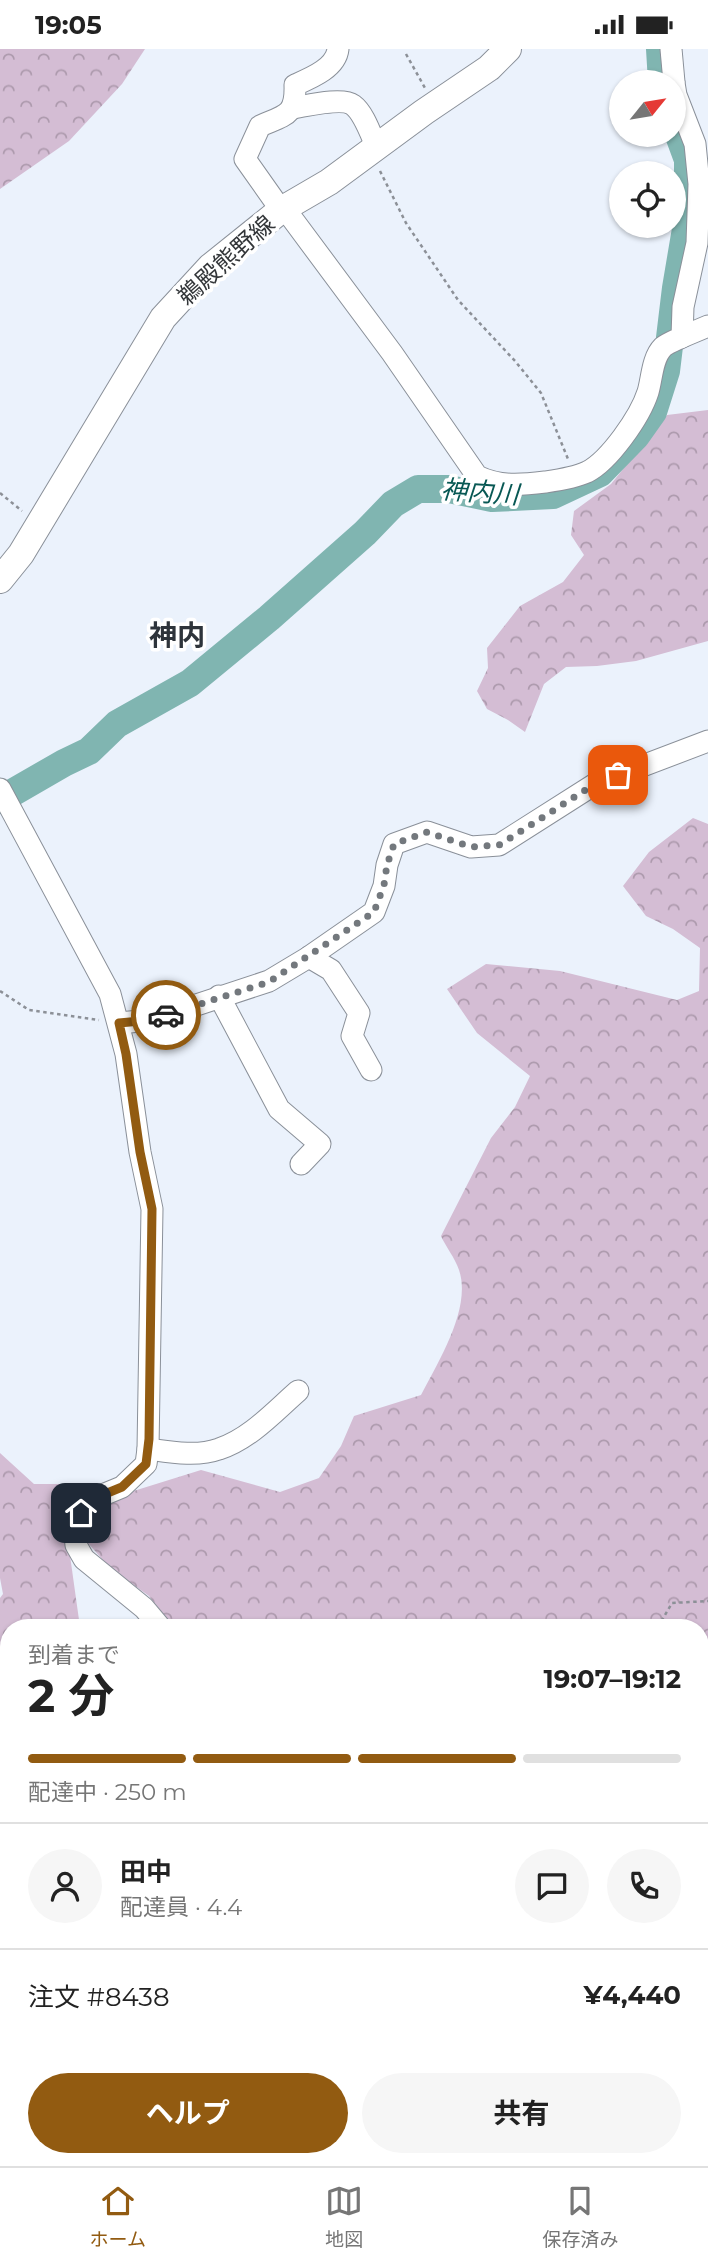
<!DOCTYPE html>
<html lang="ja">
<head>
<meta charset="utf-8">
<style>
	:root { --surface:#fff; --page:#f6f6f6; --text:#222; --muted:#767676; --line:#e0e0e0; --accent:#925b11 }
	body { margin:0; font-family:Montserrat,"Noto Sans JP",sans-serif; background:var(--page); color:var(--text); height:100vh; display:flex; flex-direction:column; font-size:26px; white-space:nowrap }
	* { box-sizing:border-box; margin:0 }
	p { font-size:23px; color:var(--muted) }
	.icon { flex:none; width:38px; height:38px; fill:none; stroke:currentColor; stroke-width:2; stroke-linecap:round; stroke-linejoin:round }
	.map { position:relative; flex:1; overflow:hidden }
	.panel { position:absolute; left:0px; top:1570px; width:709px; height:548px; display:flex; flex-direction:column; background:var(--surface); border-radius:28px 28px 0 0; box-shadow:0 2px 5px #0004 }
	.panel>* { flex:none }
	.needle { width:46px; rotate:60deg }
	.controls { position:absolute; left:609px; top:21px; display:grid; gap:14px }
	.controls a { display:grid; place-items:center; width:77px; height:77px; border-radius:50%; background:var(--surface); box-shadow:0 2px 5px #0004; font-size:35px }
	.pin { position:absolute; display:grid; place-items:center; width:60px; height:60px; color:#fff; margin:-30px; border-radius:14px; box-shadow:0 4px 10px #0006 }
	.courier { position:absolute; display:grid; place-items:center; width:70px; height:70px; margin:-35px; border:5px solid #925b11; border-radius:50%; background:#fff; color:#222; box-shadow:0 2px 9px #0007 }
	.headline em { font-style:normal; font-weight:700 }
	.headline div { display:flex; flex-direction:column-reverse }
	.headline { display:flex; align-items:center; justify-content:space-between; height:119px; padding:0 28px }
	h1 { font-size:46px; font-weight:700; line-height:52px }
	.bar { display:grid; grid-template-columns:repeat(4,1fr); gap:10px 7px; align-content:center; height:84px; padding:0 28px }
	.bar i { height:9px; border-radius:5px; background:var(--line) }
	.bar .on { background:var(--accent) }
	.bar p { grid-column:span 4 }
	.line { display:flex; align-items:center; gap:18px; padding:0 28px; border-top:2px solid var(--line) }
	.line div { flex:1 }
	.round { display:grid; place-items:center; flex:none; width:74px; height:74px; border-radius:37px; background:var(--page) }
	.button { display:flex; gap:14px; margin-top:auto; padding:14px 28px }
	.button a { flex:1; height:80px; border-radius:42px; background:var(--accent); color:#fff; font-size:28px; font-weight:700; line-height:80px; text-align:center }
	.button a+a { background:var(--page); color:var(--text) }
	.status { display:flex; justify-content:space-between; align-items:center; height:49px; padding:0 35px; background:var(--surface); direction:ltr }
	.status svg { height:19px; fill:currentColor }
	.tabs { display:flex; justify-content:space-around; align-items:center; height:98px; border-top:2px solid var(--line); background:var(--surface); font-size:19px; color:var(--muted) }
	.tabs a { display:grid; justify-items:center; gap:4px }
	.tabs .on { color:var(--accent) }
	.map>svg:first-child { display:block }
	.forest { fill:url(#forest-crowns) }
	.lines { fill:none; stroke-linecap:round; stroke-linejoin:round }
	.river { stroke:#80b5b1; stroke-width:28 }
	.minor-casing { stroke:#8a9099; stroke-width:23 }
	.major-casing { stroke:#8a9099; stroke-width:28 }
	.path { stroke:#8c9097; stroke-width:2.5; stroke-dasharray:3.5 3.5; stroke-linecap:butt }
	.minor { stroke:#fff; stroke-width:21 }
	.major { stroke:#fff; stroke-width:26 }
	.done { stroke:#73787d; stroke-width:7; stroke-dasharray:0 12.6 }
	.route { stroke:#925b11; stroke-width:9 }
	.labels { text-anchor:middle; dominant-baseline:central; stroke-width:7; stroke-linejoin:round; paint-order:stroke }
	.street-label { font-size:24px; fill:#333639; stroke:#fff }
	.water-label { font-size:26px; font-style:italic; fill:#085854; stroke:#fff }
	.quarter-label { font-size:28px; font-weight:bold; fill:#2e343b; stroke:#fff }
</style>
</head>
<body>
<div class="status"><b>19:05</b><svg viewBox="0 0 49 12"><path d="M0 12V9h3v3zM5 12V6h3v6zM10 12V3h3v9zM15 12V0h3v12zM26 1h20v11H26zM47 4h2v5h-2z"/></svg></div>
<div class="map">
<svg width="708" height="2117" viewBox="0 0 708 2117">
	<defs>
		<pattern id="forest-crowns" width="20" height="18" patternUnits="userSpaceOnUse" patternTransform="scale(1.75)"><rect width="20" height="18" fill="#d4bdd4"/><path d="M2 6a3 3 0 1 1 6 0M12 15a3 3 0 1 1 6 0" fill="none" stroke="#ad9aad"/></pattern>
	</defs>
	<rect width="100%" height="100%" fill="#ebf2fc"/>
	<!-- forest -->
	<g class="forest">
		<path d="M0 0H145L122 35 69 92 0 140Z"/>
		<path d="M708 361V592L636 612 597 617 566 618 544 635 525 683 508 671 487 660 477 642 488 619 487 599 520 557 563 533 584 506 571 486 574 462 611 435 667 366Z"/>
		<path d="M693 769 708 775V2117H214L212 2109H700V1578H174L149 1547 109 1518 81 1486 95 1454 201 1421 280 1443 319 1429 341 1397 354 1367 421 1346C438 1313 472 1259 459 1221 455 1209 446 1198 441 1187L491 1089 515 1058 530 1027 477 984 447 940 486 915 560 922 677 951 699 942 700 899 673 880 646 867 623 837 649 803Z"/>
		<path d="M0 1404 34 1435H75L78 1452 66 1478 80 1578H9V1842L0 1851V1549L3 1545 0 1529Z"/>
		<path d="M9 1857V1997L0 1995V1866Z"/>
		<path d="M0 1999 9 2001V2109H206L210 2117H0Z"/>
	</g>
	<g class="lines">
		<!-- river -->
		<g class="river">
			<path d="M660 0 662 33"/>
			<path d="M0 751 64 714 89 702 117 675 190 634 269 569 365 484 393 455 418 440H449L492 449 553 446 600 424 636 387 653 363 666 322 676 239 688 168V111L674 73"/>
		</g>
		<defs>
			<g id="minor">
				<path d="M338 0C336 19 311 29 295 36 296 67 285 66 260 77L245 110 281 161 288 164 392 304 477 427C500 438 521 436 545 433 559 431 574 429 587 423 609 412 640 368 648 343 652 330 652 309 663 298 668 294 676 291 682 288L683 258 697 194 699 135 695 95 676 46 674 34"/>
				<path d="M671 0 674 33"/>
				<path d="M292 59C306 57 342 48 353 56 364 64 371 86 377 99"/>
				<path d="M682 288 708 277"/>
				<path d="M0 740 110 945 126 1005 140 1103 152 1160 148 1400 146 1415 122 1438 88 1452 74 1477 76 1496 84 1510 144 1559 160 1578"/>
				<path d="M309 908 331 921 359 964 352 987 371 1021"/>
				<path d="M219 947 279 1060 320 1095 301 1115"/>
				<path d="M119 974 151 971 269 932 309 908 374 863 384 837 387 816 394 795 427 783 471 798 499 796 595 735 708 692"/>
				<path d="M148 1400C170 1403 197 1408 219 1400 250 1390 275 1362 298 1342"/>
				<path d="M0 1858 9 1850"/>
			</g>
			<path id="major" d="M0 531 21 505 163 269 210 218 281 161 329 133 424 63 489 19 508 0"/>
		</defs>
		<!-- minor casing -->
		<use href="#minor" class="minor-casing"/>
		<!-- major casing -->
		<use href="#major" class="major-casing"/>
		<!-- path -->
		<g class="path">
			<path d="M406 5 425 39"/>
			<path d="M380 122 406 174 458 251 515 312 541 344 568 410"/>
			<path d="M0 444 22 462"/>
			<path d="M0 942 29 961 99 971"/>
			<path d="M658 1578 672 1554 708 1552"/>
			<path d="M700 1920 708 1915"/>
			<path d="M0 1995 9 1997"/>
			<path d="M212 2109 214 2117"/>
			<path d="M269 2117 276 2109"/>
			<path d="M313 2117 341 2109"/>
		</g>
		<!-- minor -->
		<use href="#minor" class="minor"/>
		<!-- major -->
		<use href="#major" class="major"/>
	</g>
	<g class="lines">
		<!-- done -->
		<path class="done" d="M166 966 269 933 374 863 384 836 387 816 394 795 427 783 471 798 499 796 595 735 618 726"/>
		<!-- route -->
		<path class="route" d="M81 1464 88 1452 122 1438 146 1415 149 1390 152 1160 140 1103 126 1005 119 974 151 971 166 966"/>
	</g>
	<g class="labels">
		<!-- street labels -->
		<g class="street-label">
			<text transform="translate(226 211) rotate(-42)">鵜殿熊野線</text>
		</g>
		<!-- water labels -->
		<g class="water-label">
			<text transform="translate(480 443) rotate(4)">神内川</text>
		</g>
		<!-- quarter labels -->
		<g class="quarter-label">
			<text x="177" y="586">神内</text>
		</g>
	</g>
</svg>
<div class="controls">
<a><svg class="needle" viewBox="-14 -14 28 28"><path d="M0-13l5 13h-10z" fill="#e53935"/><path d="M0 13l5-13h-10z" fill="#767676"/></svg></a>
<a><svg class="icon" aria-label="locate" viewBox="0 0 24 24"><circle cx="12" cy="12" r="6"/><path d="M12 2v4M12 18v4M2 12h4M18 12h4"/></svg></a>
</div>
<div class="pin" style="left:618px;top:726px;background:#ea580c"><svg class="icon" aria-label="bag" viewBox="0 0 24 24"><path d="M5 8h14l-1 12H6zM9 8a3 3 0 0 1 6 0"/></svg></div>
<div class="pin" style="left:81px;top:1464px;background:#1f2937"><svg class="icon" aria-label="home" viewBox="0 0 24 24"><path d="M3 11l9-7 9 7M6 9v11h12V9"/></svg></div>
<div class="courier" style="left:166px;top:966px"><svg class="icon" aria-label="car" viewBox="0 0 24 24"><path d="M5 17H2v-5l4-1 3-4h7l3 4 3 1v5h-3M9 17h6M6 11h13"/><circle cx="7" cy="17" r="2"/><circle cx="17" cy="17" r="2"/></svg></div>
<section class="panel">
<div class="headline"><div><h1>2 分</h1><p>到着まで</p></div><em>19:07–19:12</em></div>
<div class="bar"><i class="on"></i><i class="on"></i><i class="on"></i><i></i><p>配達中 · 250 m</p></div>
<div class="line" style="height:126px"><a class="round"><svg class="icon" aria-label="person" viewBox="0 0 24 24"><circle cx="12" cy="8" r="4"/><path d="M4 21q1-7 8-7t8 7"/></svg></a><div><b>田中</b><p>配達員 · 4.4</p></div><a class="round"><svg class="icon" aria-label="chat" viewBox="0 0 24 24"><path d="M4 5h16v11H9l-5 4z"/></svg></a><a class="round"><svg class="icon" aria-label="phone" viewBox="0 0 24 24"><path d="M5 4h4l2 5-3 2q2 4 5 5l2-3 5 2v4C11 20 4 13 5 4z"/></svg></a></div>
<div class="line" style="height:91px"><div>注文 #8438</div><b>¥4,440</b></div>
<div class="button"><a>ヘルプ</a><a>共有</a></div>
</section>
</div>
<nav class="tabs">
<a class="on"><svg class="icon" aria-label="home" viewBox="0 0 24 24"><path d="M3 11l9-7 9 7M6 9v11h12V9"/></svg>ホーム</a>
<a><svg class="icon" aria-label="map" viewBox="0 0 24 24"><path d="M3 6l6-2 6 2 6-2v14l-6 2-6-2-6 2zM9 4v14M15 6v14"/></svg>地図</a>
<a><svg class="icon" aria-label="saved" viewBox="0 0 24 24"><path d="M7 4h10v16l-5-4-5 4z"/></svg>保存済み</a>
</nav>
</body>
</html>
